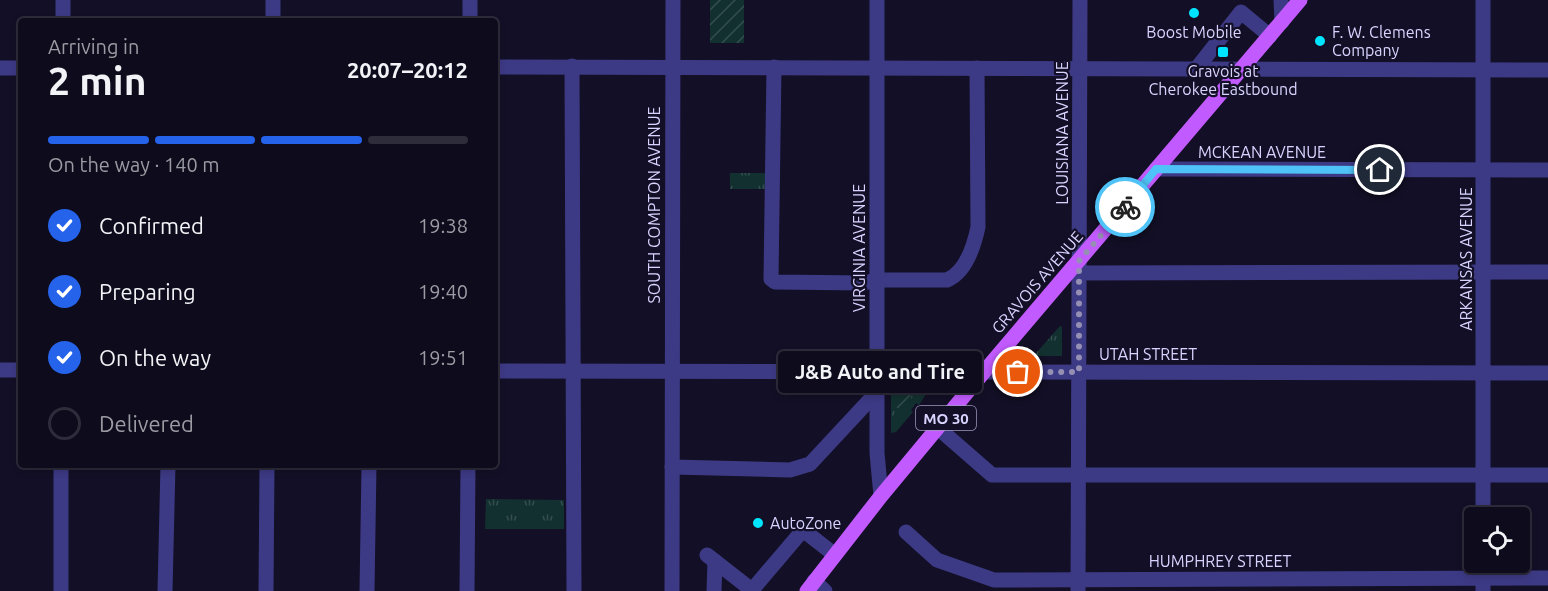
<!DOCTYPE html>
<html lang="en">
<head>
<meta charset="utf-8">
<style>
	:root { --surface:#0e0b1c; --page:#171425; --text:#f1f3f6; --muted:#9b9ba3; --line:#2e2b3b; --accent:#2563eb }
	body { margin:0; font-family:Ubuntu,sans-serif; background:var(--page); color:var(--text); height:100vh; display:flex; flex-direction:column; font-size:22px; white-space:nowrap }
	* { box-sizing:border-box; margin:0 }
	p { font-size:20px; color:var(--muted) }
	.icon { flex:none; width:33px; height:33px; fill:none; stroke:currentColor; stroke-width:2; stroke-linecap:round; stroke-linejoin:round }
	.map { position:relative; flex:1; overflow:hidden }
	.details { position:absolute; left:18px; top:18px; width:480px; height:450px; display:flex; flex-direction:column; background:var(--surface); border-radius:6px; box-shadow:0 3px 9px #0003,0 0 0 2px var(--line) }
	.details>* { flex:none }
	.buttons { position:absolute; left:1464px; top:507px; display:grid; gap:12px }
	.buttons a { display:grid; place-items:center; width:66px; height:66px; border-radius:6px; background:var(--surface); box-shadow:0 3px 9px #0003,0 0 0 2px var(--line); font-size:30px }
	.pin { position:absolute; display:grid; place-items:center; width:51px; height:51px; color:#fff; margin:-26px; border:3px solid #fff; border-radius:50%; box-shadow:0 2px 6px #0007 }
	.courier { position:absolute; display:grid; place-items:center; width:60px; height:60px; margin:-30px; border:4px solid #4fc3f7; border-radius:50%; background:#fff; color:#222; box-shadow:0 2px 8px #0007 }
	.bubble { position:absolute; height:42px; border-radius:6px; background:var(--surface); box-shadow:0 3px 9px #0003,0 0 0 2px var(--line); font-size:20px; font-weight:700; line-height:42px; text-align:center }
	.summary em { font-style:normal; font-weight:700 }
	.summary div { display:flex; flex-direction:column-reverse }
	.summary { display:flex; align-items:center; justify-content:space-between; height:102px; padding:0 30px }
	h1 { font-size:39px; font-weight:700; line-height:45px }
	.bar { display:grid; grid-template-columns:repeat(4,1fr); gap:9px 6px; align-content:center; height:72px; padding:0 30px }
	.bar i { height:8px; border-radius:4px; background:var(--line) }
	.bar .current { background:var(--accent) }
	.bar p { grid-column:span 4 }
	ol { padding:0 30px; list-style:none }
	li { display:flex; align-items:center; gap:18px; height:66px }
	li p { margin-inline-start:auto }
	li .icon { padding:6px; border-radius:50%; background:var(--accent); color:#fff; stroke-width:4 }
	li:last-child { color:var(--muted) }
	li i { width:33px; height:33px; border:3px solid var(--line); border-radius:50% }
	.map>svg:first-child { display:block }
	.grass { fill:url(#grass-tufts) }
	.garden { fill:url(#garden-furrows) }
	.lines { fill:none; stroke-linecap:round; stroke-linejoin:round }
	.minor { stroke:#3d3a85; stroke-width:15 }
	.major { stroke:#c25bff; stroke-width:15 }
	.done { stroke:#948fb3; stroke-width:6; stroke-dasharray:0 10.8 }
	.route { stroke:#4fc3f7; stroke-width:8 }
	.poi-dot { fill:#00e5ff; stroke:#130f26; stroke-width:2 }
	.labels { text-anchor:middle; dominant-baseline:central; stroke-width:4.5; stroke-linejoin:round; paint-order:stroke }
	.shield { fill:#130f26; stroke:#9e99be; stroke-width:1.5 }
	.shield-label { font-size:15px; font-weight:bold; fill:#d9d4ff }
	.poi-label { font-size:16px; fill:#d9d4ff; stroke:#130f26 }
	.street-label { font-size:16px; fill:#d9d4ff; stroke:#130f26 }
</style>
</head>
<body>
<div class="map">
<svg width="1548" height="591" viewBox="0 0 1548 591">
	<defs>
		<pattern id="grass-tufts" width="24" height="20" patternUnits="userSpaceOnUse" patternTransform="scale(1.5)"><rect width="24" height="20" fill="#12302f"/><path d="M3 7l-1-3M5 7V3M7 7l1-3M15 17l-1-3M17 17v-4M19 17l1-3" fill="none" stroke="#344d4e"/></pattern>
		<pattern id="garden-furrows" width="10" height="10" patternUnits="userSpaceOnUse" patternTransform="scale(1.5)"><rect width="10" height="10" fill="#12302f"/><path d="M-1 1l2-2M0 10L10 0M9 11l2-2" fill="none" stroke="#344d4e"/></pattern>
	</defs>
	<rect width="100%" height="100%" fill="#130f26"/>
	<!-- grass -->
	<g class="grass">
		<rect x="730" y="173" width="36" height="16"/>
		<path d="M1060 326 1062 327V356H1037L1036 355 1037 352Z"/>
		<path d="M924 387 928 391 919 405 916 403 911 410 913 412 896 432 891 433V389L894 388Z"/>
		<path d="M486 499 564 500V529H485Z"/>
	</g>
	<!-- garden -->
	<g class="garden">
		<rect x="710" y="0" width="34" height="43"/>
		<circle cx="903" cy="401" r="9"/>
	</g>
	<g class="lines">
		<!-- minor -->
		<g class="minor">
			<path d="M877 0V453L881 496"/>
			<path d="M1281 0 1282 22"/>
			<path d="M63 21V0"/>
			<path d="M273 21V0"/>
			<path d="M470 21V0"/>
			<path d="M572 66 574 591"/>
			<path d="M495 67 1548 70"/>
			<path d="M774 67 771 279 775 282 864 283 876 280H947C966 272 974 246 978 227L977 68"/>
			<path d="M0 68H21"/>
			<path d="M1197 68 1241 12 1270 36"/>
			<path d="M1156 169 1548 170"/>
			<path d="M1079 273 1548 272"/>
			<path d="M0 370H21"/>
			<path d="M495 371 1548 373"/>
			<path d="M938 428 992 475H1548"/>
			<path d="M672 467 790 470 810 464 877 392"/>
			<path d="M1483 518V0"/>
			<path d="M906 532 937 560 994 580 1548 578"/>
			<path d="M707 555 753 591"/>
			<path d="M814 581 825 591"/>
			<path d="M752 590 803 530 835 555"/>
			<path d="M61 591V465"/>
			<path d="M165 591 168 465"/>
			<path d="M266 591 267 465"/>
			<path d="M367 591 369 465"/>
			<path d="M467 591 468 465"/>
			<path d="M672 591 673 0"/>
			<path d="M714 591 715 561"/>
			<path d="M1078 591 1080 0"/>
			<path d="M1483 591V562"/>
		</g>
		<!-- major -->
		<path class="major" d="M807 591 881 496 983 373 1300 0"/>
	</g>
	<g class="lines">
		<!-- done -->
		<path class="done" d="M1018 372H1079V261L1125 207"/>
		<!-- route -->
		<path class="route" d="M1125 207 1156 169 1380 170"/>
	</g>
	<!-- markers -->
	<g class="poi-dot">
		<circle cx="1194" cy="13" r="6"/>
		<circle cx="1320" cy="41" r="6"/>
		<rect x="1217" y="46" width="12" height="12" rx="3"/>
		<circle cx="758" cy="523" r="6"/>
	</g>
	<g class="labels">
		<!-- shield labels -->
		<rect class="shield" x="916" y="406" width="60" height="24" rx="4.5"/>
		<g class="shield-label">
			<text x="946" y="418">MO 30</text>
		</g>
		<!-- poi labels -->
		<g class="poi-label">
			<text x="1194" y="32">Boost Mobile</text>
			<text x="1332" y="32" text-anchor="start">F. W. Clemens<tspan x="1332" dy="18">Company</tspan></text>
			<text x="1223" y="71">Gravois at<tspan x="1223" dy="18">Cherokee Eastbound</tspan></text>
			<text x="770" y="523" text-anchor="start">AutoZone</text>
		</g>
		<!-- street labels -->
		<g class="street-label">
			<text transform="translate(1062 133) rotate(-90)">LOUISIANA AVENUE</text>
			<text x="1262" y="152">MCKEAN AVENUE</text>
			<text transform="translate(654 205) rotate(-90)">SOUTH COMPTON AVENUE</text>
			<text transform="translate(859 248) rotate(-90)">VIRGINIA AVENUE</text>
			<text transform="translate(1466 259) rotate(-90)">ARKANSAS AVENUE</text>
			<text transform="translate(1037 282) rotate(-49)">GRAVOIS AVENUE</text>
			<text x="1148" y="354">UTAH STREET</text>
			<text x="1220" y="561">HUMPHREY STREET</text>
		</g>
	</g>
</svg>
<div class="buttons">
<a><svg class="icon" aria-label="locate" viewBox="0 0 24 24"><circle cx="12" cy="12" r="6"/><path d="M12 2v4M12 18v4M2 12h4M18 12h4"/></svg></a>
</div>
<div class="pin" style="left:1018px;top:372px;background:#ea580c"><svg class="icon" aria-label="bag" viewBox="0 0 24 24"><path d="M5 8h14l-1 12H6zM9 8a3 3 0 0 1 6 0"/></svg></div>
<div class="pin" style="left:1380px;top:170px;background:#1f2937"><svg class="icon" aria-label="home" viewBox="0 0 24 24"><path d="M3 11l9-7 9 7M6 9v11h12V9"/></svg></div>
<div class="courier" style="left:1125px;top:207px"><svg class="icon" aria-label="bike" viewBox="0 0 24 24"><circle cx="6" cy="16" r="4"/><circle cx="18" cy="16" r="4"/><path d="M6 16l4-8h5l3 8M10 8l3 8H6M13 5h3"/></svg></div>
<div class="bubble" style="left:778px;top:351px;width:204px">J&amp;B Auto and Tire</div>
<section class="details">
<div class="summary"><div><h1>2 min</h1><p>Arriving in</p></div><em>20:07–20:12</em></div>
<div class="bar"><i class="current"></i><i class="current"></i><i class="current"></i><i></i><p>On the way · 140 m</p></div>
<ol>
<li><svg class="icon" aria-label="check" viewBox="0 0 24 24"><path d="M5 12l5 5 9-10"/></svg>Confirmed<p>19:38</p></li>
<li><svg class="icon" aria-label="check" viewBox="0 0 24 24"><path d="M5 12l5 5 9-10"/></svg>Preparing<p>19:40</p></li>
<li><svg class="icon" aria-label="check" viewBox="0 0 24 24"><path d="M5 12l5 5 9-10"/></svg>On the way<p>19:51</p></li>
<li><i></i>Delivered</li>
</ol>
</section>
</div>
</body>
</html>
